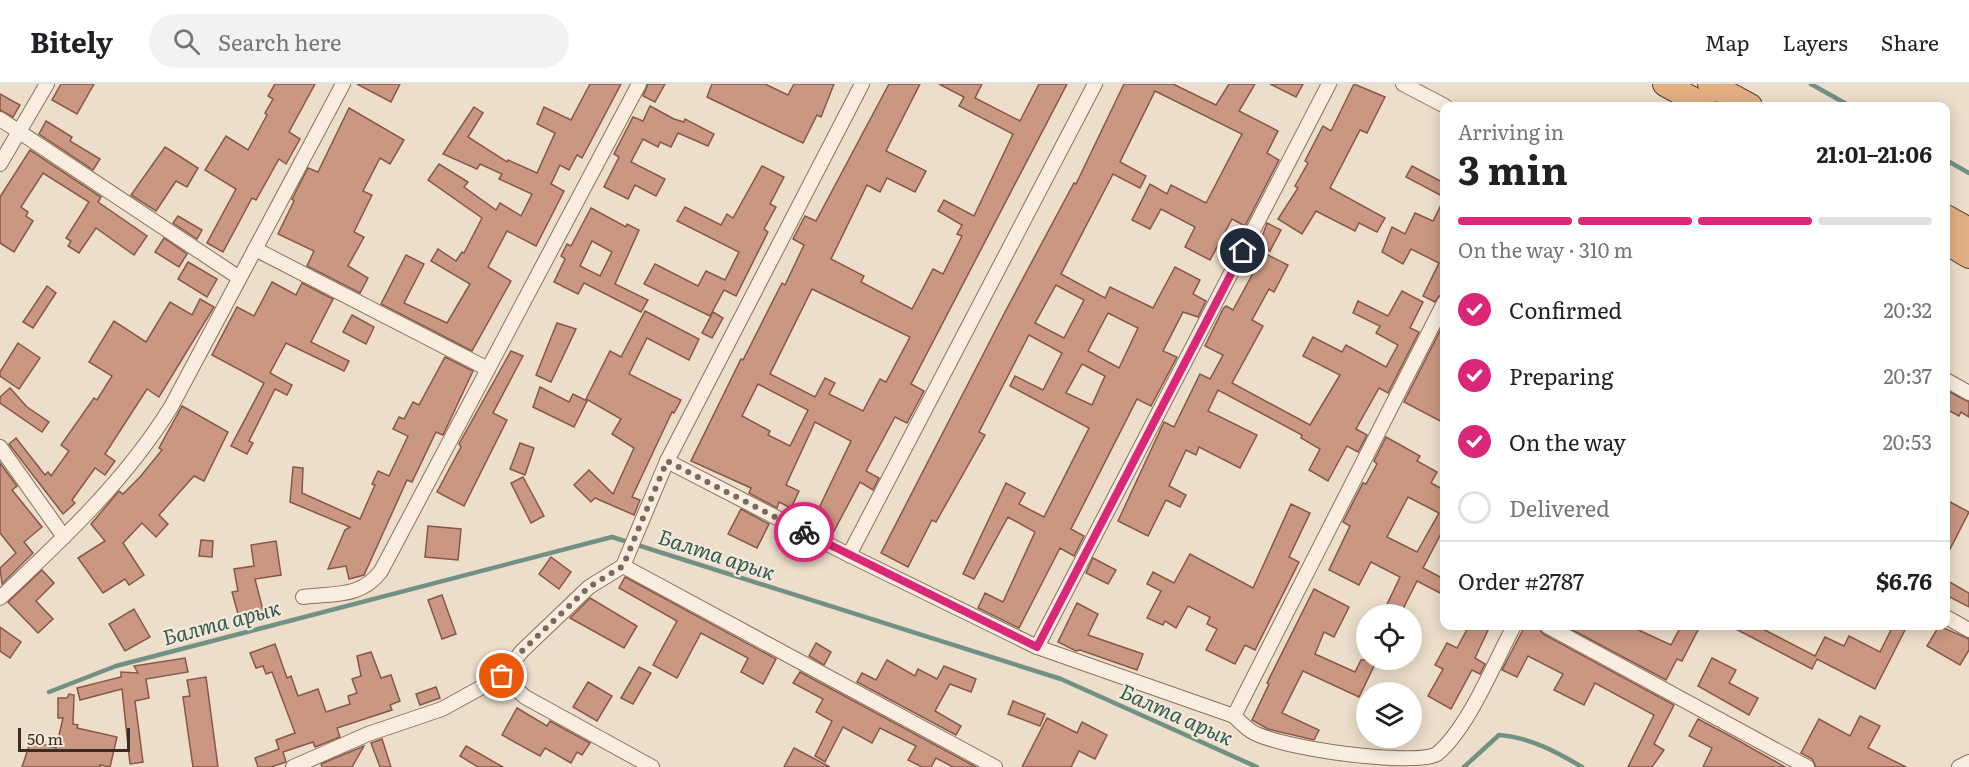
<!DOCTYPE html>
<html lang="en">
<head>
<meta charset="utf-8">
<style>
	:root { --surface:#fff; --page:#f2f2f2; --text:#202124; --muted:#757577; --line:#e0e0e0; --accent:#db2777 }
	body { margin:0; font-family:Literata,serif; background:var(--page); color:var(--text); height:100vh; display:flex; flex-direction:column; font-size:22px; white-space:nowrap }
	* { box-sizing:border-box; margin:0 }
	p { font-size:20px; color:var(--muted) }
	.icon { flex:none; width:33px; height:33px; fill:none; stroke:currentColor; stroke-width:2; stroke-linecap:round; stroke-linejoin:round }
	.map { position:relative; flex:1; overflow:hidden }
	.panel { position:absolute; left:1440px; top:18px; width:510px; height:528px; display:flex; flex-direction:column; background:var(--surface); border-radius:12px; box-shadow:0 3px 15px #0003 }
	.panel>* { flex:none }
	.tools { position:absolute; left:1356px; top:520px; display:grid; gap:12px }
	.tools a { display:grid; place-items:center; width:66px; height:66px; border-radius:50%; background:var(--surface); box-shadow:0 3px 15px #0003; font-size:30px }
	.scale { position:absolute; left:18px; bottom:15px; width:112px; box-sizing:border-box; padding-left:6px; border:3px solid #3b2b22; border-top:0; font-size:16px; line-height:21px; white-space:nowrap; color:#3b2b22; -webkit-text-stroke:4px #f5eada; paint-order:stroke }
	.pin { position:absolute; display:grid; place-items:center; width:51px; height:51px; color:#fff; margin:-26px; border:3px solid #fff; border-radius:50%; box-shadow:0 2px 6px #0007 }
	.courier { position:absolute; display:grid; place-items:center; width:60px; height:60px; margin:-30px; border:4px solid #db2777; border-radius:50%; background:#fff; color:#222; box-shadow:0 2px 8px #0007 }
	.headline em { font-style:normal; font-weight:700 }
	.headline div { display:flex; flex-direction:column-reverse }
	.headline { display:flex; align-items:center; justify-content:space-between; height:102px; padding:0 18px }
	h1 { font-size:39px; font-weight:700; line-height:45px }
	.bar { display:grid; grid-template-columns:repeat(4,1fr); gap:9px 6px; align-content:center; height:72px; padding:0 18px }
	.bar i { height:8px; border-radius:4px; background:var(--line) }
	.bar .active { background:var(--accent) }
	.bar p { grid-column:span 4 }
	.line { display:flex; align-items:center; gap:15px; padding:0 18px; border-top:2px solid var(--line) }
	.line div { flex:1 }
	ol { padding:0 18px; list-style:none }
	li { display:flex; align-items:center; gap:18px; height:66px }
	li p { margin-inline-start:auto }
	li .icon { padding:6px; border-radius:50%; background:var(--accent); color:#fff; stroke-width:4 }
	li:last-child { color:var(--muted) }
	li i { width:33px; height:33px; border:3px solid var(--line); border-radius:50% }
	header { display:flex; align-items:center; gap:36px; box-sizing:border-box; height:84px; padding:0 30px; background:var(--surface); border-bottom:2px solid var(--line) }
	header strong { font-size:28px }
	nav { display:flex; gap:33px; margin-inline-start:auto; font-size:21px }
	.search { width:420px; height:54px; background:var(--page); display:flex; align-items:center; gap:15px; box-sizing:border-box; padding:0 21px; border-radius:33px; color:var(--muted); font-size:22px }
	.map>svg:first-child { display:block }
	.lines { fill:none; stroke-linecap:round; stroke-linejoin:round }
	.stream { stroke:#719185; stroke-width:4.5 }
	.building { fill:#ca9782; stroke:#885746; stroke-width:1.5; fill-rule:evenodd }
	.minor-casing { stroke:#8a705f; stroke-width:16 }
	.trunk-casing { stroke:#583f33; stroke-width:26 }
	.minor { stroke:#f8edde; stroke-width:14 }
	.trunk { stroke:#e2b083; stroke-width:24 }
	.done { stroke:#796a5d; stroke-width:6; stroke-dasharray:0 10.8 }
	.route { stroke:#db2777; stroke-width:8 }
	.labels { text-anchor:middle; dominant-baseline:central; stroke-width:4.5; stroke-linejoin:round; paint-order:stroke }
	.water-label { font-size:21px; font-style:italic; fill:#325a52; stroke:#f5eada }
</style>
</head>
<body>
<header>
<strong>Bitely</strong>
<div class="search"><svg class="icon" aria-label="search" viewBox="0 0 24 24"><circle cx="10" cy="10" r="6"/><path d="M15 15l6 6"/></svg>Search here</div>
<nav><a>Map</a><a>Layers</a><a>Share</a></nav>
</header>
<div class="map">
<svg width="1969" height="683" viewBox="0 0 1969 683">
	<rect width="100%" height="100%" fill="#eddecb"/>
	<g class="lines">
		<!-- stream -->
		<g class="stream">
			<path d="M1811 0 1850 22"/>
			<path d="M1946 76 1969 89"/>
			<path d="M49 608 116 582 612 453 1061 595 1257 683"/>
			<path d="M1464 683 1499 651C1529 653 1557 668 1582 683"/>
		</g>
	</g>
	<!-- building -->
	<g class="building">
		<path d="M61 0H94L77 30 52 16Z"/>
		<path d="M275 0H315L289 48 300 55 286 80 279 75 256 116 252 114 223 168 207 159 236 105 205 86 226 52 248 66 267 31 265 29 273 15 268 12Z"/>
		<path d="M357 0H400L391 18Z"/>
		<path d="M590 0H621L582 74 577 71 569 86 560 81 551 100 564 107 536 162 507 147 488 183 511 197 472 267 381 220 406 171 424 180 404 219 447 239 470 200 431 177 438 165 456 177 462 168 464 169 482 134 428 96 439 80 468 98 464 103 496 126 500 119 521 132 532 110 499 95 502 90 480 80 477 85 443 70 474 23 483 29 468 53 507 78 508 76 537 89 555 49 537 40 544 23 571 36Z"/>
		<path d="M648 0H665L655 18 643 12Z"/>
		<path d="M712 0H765L788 11 794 0H834L821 33 817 31 803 59 707 13Z"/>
		<path d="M889 0H920L886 67 926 87 915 108 887 94 880 108 867 101 831 175 864 192 861 198 912 225 933 185 943 190 962 152 957 150 962 141 938 127 944 116 974 132 1013 50 959 22 964 13 939 0H982L975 14 1020 37 1039 0H1067L911 300 924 307 907 339 895 333 866 387 879 394 873 406 860 398 834 447 823 441 821 446 803 437 810 422 818 426 851 357 815 338 786 401 799 407 791 424 779 418 777 424 749 409 751 404 691 377 741 275 743 276 782 199 785 201 804 161 793 155 805 132 816 137ZM812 205 910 253 886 298 880 295 863 327 829 310 835 299 825 294 815 313 770 290ZM758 300 808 326 790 362 768 351 770 347 742 332Z"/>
		<path d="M1124 0H1173L1216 21 1229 0H1255L1239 27 1278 47 1267 69 1279 76 1245 142 1232 135 1210 176 1185 163 1195 143 1161 125 1150 145 1132 136 1150 100 1167 110 1171 101 1206 119 1242 50 1155 7 1120 78 1146 92 1140 104 1113 90 1061 190 1105 214 1110 203 1153 224 1175 183 1200 196 1193 210 1206 217 1198 233 1183 228 1163 267 1177 273 1151 322 1137 315 1071 445 1084 452 1074 472 1060 464 1019 544 978 524 985 509 1003 518 1035 448 1008 433 974 495 963 490 1006 399 1025 409 1019 420 1044 433 1089 344 1010 302 1015 292 1043 306 1062 269 1029 251 979 348 985 351 936 438 932 436 908 483 881 469 1005 228 1074 99 1076 100ZM1056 201 1084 216 1064 254 1035 239ZM1108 229 1138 244 1119 284 1088 267ZM1082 280 1105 292 1092 321 1066 309Z"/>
		<path d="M1270 0H1303L1296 13Z"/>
		<path d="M1354 0 1385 13 1367 49 1360 46 1330 104 1385 134 1377 148 1359 139 1355 147 1316 127 1302 150 1278 135 1298 104 1295 102 1308 79 1305 77 1323 42 1331 47Z"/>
		<path d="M0 10 20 21 13 33 0 26Z"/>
		<path d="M650 22 674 35 684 38 685 35 714 50 708 62 678 49 671 63 660 58 658 63 643 55 631 78 665 95 656 112 635 101 628 115 604 103 619 73 614 70 633 33 643 37Z"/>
		<path d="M349 24 404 56 390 80 380 74 363 107 372 111 354 148 364 153 348 182 368 194 360 209 307 182 314 167 278 150 294 117 292 115 308 84 318 88Z"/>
		<path d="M46 37 72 53 70 57 100 75 93 86 39 50Z"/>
		<path d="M165 63 198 84 187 103 176 97 156 127 131 111Z"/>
		<path d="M30 66 101 113 98 118 147 152 134 171 96 144 79 169 68 162 71 157 66 154 89 118 43 89 21 123 28 128 26 132 33 137 14 168 0 159V113Z"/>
		<path d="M762 82 784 93 770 120 776 123 764 145 768 148 736 212 724 206 710 232 644 200 655 180 698 202 706 187 725 196 739 168 677 137 685 123 721 141 727 130 733 134Z"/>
		<path d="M1412 82 1444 99V113L1406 93Z"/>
		<path d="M1444 115V210L1439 212 1435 218 1423 212 1439 179 1411 165 1403 180 1382 168 1392 143 1405 150 1415 129 1433 137Z"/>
		<path d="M591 124 626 143 627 140 639 146 615 200 648 216 641 228 584 199 578 210 554 198 565 175 561 172 567 160 571 162ZM592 157 612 168 600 192 580 182Z"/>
		<path d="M178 132 202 146 197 155 173 139Z"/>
		<path d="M1267 139 1281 146 1270 167 1259 161Z"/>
		<path d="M164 154 187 170 179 183 155 168Z"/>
		<path d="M1264 169 1288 181 1274 208 1269 205 1252 236 1263 242 1232 299 1310 341 1340 291 1303 272 1313 253 1342 268 1346 261 1386 283 1398 261 1376 249 1380 242 1353 229 1358 217 1388 232 1402 207 1423 218 1410 244 1419 248 1388 309 1379 304 1356 345 1367 351 1358 368 1347 362 1328 397 1309 386 1320 365 1301 354 1302 351 1218 306 1208 327 1257 351 1240 384 1199 363 1196 371 1186 366 1169 402 1186 411 1180 423 1166 416 1148 452 1118 437 1164 338 1174 343 1200 290 1210 295 1223 271 1205 262 1223 225 1226 222 1233 226Z"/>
		<path d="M188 178 217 195 207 213 178 195Z"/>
		<path d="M272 198 296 211 302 199 333 215 311 258 349 277 344 287 286 259 270 289 292 301 287 311 275 305 249 357 253 359 247 370 231 362 264 299 212 271 237 223 254 232Z"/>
		<path d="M47 202 56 209 33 244 23 238Z"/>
		<path d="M200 215 214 223 159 313 147 305 105 370 115 377 105 391 95 384 72 416 75 419 63 430 9 360 16 354 45 391 48 388 51 392 69 367 61 361 94 314 97 316 112 292 89 278 114 237 146 258 170 218 192 231Z"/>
		<path d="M645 227 699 255 689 276 647 254 629 290 681 316 674 329 672 328 632 413 640 416 634 431 595 414 591 418 574 401 589 386 613 410 634 364 612 350 621 335 586 315 610 267 621 273Z"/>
		<path d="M713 228 723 234 712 254 702 249Z"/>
		<path d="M352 231 374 243 366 260 343 248Z"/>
		<path d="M557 239 576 245 551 298 536 291Z"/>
		<path d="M1444 239V339L1404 318Z"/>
		<path d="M18 259 40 274 19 305 0 292V288Z"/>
		<path d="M511 267 523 272 493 329 507 336 464 422 437 408 461 363 459 360Z"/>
		<path d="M445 273 473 287 443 351 436 348 412 398 407 396 364 491 349 495 346 482 328 485 345 446 350 443 290 418 293 383 303 384 302 409 360 435 375 401 372 400 378 387 389 392 408 352 393 345 399 333 404 335 413 318 419 321Z"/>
		<path d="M540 303 569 318 573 310 587 317 574 343 533 323Z"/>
		<path d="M10 304 27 323 49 338 42 348 0 319V313Z"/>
		<path d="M1946 306 1969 318V333L1961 328 1959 332 1946 325Z"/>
		<path d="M182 322 228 348 204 397 194 392 159 431 168 440 156 453 142 439 123 459 144 491 129 501 125 495 103 509 78 474 105 457 91 440 119 407 123 410 140 393 162 366 159 364Z"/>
		<path d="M1386 353 1420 372 1417 377 1437 388 1431 399 1444 406V444L1423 484 1444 495V511L1417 497 1400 531H1382L1400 493 1371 478 1359 501 1329 486 1350 442 1343 438 1363 399 1366 400 1377 380 1374 377ZM1408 413 1439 429 1417 468 1387 453Z"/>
		<path d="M520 359 534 364 525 391 510 385Z"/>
		<path d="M0 379 17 402 12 406 42 443 24 458 33 469 2 500 0 484 16 469 0 449Z"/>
		<path d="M523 393 544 432 531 439 511 399Z"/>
		<path d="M1950 418 1969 428 1946 473V427Z"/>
		<path d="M1291 420 1310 429 1289 473 1299 478 1255 566 1245 561 1235 580 1206 566 1217 545 1207 540 1210 533 1188 522 1176 544 1165 537 1163 541 1147 534 1161 507 1147 500 1153 488 1174 499 1190 470 1253 504Z"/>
		<path d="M741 425 769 440 757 464 728 450Z"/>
		<path d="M428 442 461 445 458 476 425 473Z"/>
		<path d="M796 454 814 463 808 475 790 467Z"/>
		<path d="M201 456 213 457 212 473 199 472Z"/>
		<path d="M276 457 281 491 255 495 265 534 241 541 232 508 238 507 234 485 254 482 251 461Z"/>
		<path d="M551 473 571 488 559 505 539 490Z"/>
		<path d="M1093 474 1116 486 1108 500 1086 489Z"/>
		<path d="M42 486 54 499 36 517 53 535 38 549 8 518Z"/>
		<path d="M625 493 776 575 763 600 741 588 748 574 701 549 677 594 653 581 677 537 619 504Z"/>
		<path d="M1946 496 1969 509V523L1946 511Z"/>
		<path d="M1314 505 1349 523 1334 553 1324 548 1315 570 1355 588 1361 576H1377L1359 613 1303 587 1282 629 1319 646 1314 656 1268 645 1252 636 1269 600 1267 599Z"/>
		<path d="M442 511 456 550 442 555 428 516Z"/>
		<path d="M590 514 637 542 624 564 570 534Z"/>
		<path d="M1077 519 1098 530 1088 551 1143 570 1137 586 1080 566 1076 567 1058 558Z"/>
		<path d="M134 525 150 553 125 567 109 540Z"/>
		<path d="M1469 542H1490L1475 574 1485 580 1480 590 1472 586 1451 625 1428 612 1443 585 1435 581 1447 559 1457 564Z"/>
		<path d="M1525 542H1538L1543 550 1674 621 1654 660 1664 666 1652 683H1628L1654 631 1595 599 1584 621 1554 606 1563 590 1528 572 1517 593 1502 586Z"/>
		<path d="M1565 542H1630L1671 561 1681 542H1700L1682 577 1677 575 1666 596Z"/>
		<path d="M1730 542H1757L1815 572 1825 553 1844 562 1849 552 1880 568 1893 542H1907L1875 605 1817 575 1812 585Z"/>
		<path d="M1939 542 1969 555V566L1960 581 1927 562Z"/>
		<path d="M0 543 21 558 10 574 0 567Z"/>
		<path d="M816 559 831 568 824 581 809 572Z"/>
		<path d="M275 560 287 594 291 592 298 612 318 605 326 628 350 620 348 612 357 609 352 595 361 592 357 572 371 568 381 594 391 591 400 617 390 621 392 626 337 644 340 653 315 663 313 658 283 668 286 678 271 683H258L255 674 279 665 276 656 295 649 272 588 266 590 263 582 256 584 250 569Z"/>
		<path d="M185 574 188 588 146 595 149 614 135 617 143 678 130 680 122 605 80 616 77 604 121 593V588L138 589 134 582Z"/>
		<path d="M1712 574 1736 586 1729 599 1758 614 1749 631 1698 602Z"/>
		<path d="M887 576 915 592 918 585 937 595 944 582 976 595 971 608 950 600 935 627 961 642 956 651 857 598 862 589 876 596Z"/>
		<path d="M639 583 651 589 633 620 621 614Z"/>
		<path d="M800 588 976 683H953L936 674 931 683H922L908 676 916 662 880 644 872 659 843 643 825 678 815 672 832 637 816 628 823 615 793 599Z"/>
		<path d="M206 593 218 683H193L183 613 190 612 187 596Z"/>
		<path d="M588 598 612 612 597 637 573 623Z"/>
		<path d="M436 603 440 614 420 621 416 610Z"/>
		<path d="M69 610 74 611 73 640 78 641 77 644 117 653 110 683 100 681V683H22L31 656 56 664 63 634H58V614H67Z"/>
		<path d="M1013 617 1045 630 1040 642 1008 630Z"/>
		<path d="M517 624 547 642 550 637 590 659 582 671 577 668 571 679 545 664 540 672 502 651Z"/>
		<path d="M1860 632 1880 642 1868 664 1906 683H1816L1812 675 1801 669 1819 635 1850 652Z"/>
		<path d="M1047 634 1077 649 1082 638 1107 651 1095 675 1079 667 1071 683H1022Z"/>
		<path d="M1698 635 1730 652 1785 683H1703L1712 664 1689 652Z"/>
		<path d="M382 655 391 683H380L371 659Z"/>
		<path d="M364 662 352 683H322L321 680Z"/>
		<path d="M466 662 503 683H478L460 672Z"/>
		<path d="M794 664 830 683H784Z"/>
	</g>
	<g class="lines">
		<defs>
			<g id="minor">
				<path d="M1403 0 1445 22"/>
				<path d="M0 35 238 193"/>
				<path d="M0 80 47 0"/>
				<path d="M255 165 488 285"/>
				<path d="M1946 296 1969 309"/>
				<path d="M0 363 64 453"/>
				<path d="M667 377 849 471 1037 563 1234 632C1239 637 1245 643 1251 647 1276 664 1414 683 1437 670 1469 643 1494 579 1514 542"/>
				<path d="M849 471 1095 0"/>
				<path d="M623 482 995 683"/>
				<path d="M303 513C334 509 361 514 381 487L639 0"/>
				<path d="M0 514C62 456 126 396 171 323L343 0"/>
				<path d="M1946 533 1969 546"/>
				<path d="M1547 542 1807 683"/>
				<path d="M1037 563 1329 0"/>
				<path d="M502 592 525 613 652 683"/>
				<path d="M1234 632 1444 219"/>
				<path d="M293 683 368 650 442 625 502 592 522 567 589 503 623 482 667 377 862 0"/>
				<path d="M1959 683 1969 678"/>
			</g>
			<g id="trunk">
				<path d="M1665 0 1705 22"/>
				<path d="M1710 0 1750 22"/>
				<path d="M1946 133 1969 146"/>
				<path d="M1946 158 1969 172"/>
			</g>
		</defs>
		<!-- minor casing -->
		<use href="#minor" class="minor-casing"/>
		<!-- trunk casing -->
		<use href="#trunk" class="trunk-casing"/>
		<!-- minor -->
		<use href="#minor" class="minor"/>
		<!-- trunk -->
		<use href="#trunk" class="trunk"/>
	</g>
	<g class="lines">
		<!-- done -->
		<path class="done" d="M502 592 522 567 589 503 623 482 667 377 804 448"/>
		<!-- route -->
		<path class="route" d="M804 448 1037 563 1243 167"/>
	</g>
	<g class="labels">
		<!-- water labels -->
		<g class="water-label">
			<text transform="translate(717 469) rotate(18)">Балта арык</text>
			<text transform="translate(221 537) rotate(-15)">Балта арык</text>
			<text transform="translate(1177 629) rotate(24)">Балта арык</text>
		</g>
	</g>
</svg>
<div class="tools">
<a><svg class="icon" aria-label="locate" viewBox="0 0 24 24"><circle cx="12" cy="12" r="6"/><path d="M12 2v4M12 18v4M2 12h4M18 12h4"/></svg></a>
<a><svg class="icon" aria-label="layers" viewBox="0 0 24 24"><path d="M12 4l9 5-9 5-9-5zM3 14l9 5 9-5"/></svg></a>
</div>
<div class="scale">50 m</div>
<div class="pin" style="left:502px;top:592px;background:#ea580c"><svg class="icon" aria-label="bag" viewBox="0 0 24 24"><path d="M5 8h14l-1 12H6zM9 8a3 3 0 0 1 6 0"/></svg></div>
<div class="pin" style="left:1243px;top:167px;background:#1f2937"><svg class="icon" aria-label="home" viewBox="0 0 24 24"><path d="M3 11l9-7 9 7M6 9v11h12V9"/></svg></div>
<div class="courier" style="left:804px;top:448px"><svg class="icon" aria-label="bike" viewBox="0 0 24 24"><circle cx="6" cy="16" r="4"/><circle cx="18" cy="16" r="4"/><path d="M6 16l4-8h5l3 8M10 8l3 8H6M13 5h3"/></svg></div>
<section class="panel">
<div class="headline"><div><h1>3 min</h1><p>Arriving in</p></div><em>21:01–21:06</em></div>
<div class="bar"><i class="active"></i><i class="active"></i><i class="active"></i><i></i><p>On the way · 310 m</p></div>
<ol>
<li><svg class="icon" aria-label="check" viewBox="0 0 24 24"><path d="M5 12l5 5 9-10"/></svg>Confirmed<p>20:32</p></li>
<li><svg class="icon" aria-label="check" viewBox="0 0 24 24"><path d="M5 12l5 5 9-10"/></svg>Preparing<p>20:37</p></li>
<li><svg class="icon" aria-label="check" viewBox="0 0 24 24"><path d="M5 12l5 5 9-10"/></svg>On the way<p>20:53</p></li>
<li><i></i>Delivered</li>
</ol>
<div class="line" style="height:78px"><div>Order #2787</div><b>$6.76</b></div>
</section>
</div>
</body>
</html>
